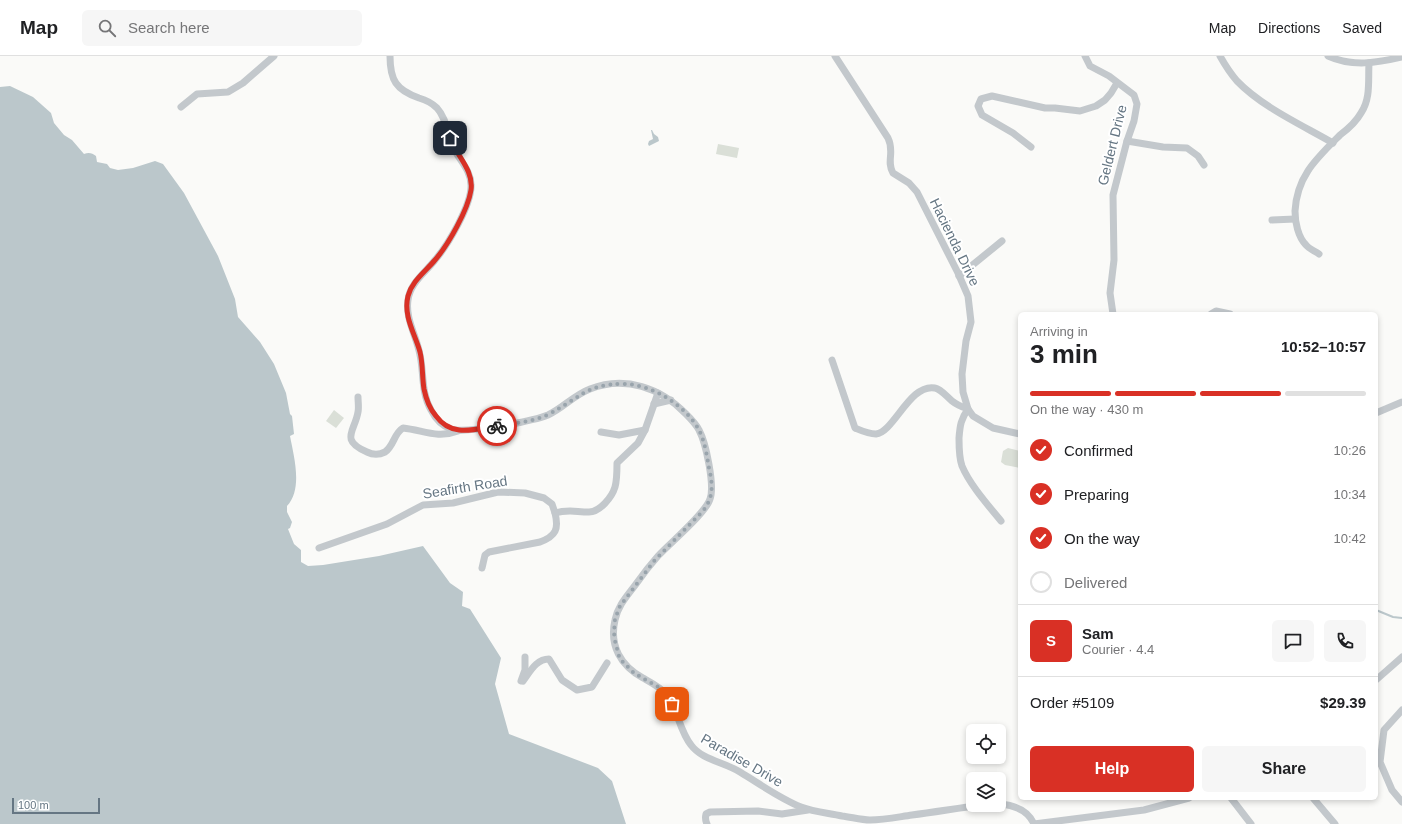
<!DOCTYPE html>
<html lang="en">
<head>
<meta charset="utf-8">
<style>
	:root { --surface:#fff; --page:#f6f6f6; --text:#202124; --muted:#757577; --line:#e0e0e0; --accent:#d93025 }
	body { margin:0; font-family:Helvetica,sans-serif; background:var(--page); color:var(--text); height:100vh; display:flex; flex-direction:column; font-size:15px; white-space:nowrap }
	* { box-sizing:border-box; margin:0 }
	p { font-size:13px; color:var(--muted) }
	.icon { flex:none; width:22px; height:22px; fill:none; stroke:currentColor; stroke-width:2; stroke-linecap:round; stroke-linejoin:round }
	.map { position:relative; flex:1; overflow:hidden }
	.panel { position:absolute; left:1018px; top:256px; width:360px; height:488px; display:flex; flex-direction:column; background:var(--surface); border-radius:6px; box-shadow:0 2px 6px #0003 }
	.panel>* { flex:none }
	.buttons { position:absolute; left:966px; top:668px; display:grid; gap:8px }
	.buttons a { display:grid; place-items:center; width:40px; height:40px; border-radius:6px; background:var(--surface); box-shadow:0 2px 6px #0003; font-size:20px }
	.scale { position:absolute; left:12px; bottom:10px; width:88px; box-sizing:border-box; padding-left:4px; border:2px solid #657683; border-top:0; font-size:11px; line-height:14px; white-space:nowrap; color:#657683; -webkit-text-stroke:3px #fff; paint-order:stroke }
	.pin { position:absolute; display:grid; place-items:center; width:34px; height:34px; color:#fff; margin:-17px; border-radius:8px; box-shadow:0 2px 6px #0006 }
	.courier { position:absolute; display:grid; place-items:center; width:40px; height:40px; margin:-20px; border:3px solid #d93025; border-radius:50%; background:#fff; color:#222; box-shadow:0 1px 5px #0007 }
	.head em { font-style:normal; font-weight:700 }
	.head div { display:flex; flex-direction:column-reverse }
	.head { display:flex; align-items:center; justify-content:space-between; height:68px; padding:0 12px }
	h1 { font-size:26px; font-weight:700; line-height:30px }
	.bar { display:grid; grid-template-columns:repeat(4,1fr); gap:6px 4px; align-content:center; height:48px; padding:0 12px }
	.bar i { height:5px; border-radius:3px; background:var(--line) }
	.bar .current { background:var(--accent) }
	.bar p { grid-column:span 4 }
	.line { display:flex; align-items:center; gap:10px; padding:0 12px; border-top:1px solid var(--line) }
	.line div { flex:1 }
	.round { display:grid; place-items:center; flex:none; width:42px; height:42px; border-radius:6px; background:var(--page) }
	ol { padding:0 12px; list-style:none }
	li { display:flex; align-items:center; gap:12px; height:44px }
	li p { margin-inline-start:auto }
	li .icon { padding:4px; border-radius:50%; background:var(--accent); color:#fff; stroke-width:4 }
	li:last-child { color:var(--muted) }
	li i { width:22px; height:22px; border:2px solid var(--line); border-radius:50% }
	.button { display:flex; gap:8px; margin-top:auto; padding:8px 12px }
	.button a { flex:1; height:46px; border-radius:6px; background:var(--accent); color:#fff; font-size:16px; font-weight:700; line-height:46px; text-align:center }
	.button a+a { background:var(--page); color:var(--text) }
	header { display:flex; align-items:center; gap:24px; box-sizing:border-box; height:56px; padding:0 20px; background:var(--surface); border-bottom:1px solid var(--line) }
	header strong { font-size:19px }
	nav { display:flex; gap:22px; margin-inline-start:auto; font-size:14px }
	.search { width:280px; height:36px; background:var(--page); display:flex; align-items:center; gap:10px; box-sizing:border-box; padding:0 14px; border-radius:6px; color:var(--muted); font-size:15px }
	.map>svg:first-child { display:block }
	.green { fill:#dadfd7 }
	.water { fill:#bbc7cb }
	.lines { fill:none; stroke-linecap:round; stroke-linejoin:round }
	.stream { stroke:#bbc7cb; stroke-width:2 }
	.minor { stroke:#c3c8cc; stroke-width:7 }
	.done { stroke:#99a4ac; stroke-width:4; stroke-dasharray:0 7.2 }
	.route { stroke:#d93025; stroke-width:5 }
	.labels { text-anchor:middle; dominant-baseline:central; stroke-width:4; stroke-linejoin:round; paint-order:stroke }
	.street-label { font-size:14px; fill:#657683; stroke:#fff }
</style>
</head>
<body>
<header>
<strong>Map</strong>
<div class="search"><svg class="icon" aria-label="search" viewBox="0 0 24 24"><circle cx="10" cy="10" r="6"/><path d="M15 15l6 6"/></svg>Search here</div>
<nav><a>Map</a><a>Directions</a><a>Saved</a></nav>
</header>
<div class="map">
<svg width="1402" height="768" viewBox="0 0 1402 768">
	<rect width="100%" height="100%" fill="#fafaf8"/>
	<!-- green -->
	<g class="green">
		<path d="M718 88 739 92 737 102 716 98Z"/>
		<path d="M334 354 344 362 336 372 326 365Z"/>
		<path d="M1008 392 1020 395V412L1005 409 1001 406 1003 395Z"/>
	</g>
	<!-- water -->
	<g class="water">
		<path d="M10 30 33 41 51 57 54 67 64 79 72 84 84 98C89 96 92 97 96 100L97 106 107 108 110 112 118 114 133 112 155 105 163 108 184 137 218 200 235 243 238 261 260 286 274 308 286 337 290 358 292 360 294 378 290 380C294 401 303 433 287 450V456L292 466 290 472 288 473 294 488 301 494V506L308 510 323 509 379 500 423 490 450 527 463 536 462 550 470 553 501 602 495 628 509 678 598 712 612 725 626 768H0V31Z"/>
		<path d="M651 74H652L654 78 658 81 659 85 649 90 648 88 649 85 653 83Z"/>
	</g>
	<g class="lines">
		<!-- stream -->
		<path class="stream" d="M1376 554 1393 561 1402 562"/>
		<!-- minor -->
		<g class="minor">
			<path d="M390 0C390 24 396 34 419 42 426 44 432 47 437 52 447 63 447 78 453 91 459 104 471 114 471 129 472 148 448 189 435 204 425 217 410 227 408 244 405 263 417 281 420 299 424 317 421 337 431 354 435 362 442 370 451 373 465 378 533 365 548 359 563 352 574 339 590 333 625 319 661 332 686 358 691 363 696 368 699 374 706 387 715 430 710 443 706 457 670 487 658 500 650 509 643 518 636 528 628 539 618 549 615 564 609 590 621 610 643 622 652 627 660 631 666 638 678 653 679 674 691 689 702 704 724 706 740 716 760 728 779 742 801 751 814 756 828 757 842 760 851 761 861 764 870 764 884 764 898 761 912 759 935 756 959 752 982 749"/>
			<path d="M835 0 888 82C895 96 886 105 893 117L909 127 917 136 958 217 968 240 971 266 966 285 962 318 963 336 968 353 973 360 993 372 1020 378"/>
			<path d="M1085 0 1090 10 1109 20 1134 39 1137 48 1134 65 1127 85 1113 139 1114 204 1110 237 1113 258"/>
			<path d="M1220 0C1225 9 1231 18 1237 25 1262 51 1302 69 1333 87"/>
			<path d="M1328 0C1352 11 1377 7 1402 1"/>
			<path d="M181 51 197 38 228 36 243 27 274 0"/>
			<path d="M1127 85 1163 91 1187 92 1198 100 1204 109"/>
			<path d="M1031 91 1013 77 982 59 978 50 981 43 992 40 1045 52H1055L1080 55 1096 50 1105 44 1111 37 1117 27"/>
			<path d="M1272 164 1295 163"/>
			<path d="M1319 198C1315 195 1309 193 1306 189 1298 181 1295 166 1295 155 1297 120 1316 103 1340 79 1348 73 1356 66 1361 57 1371 42 1368 24 1369 7"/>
			<path d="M959 220 1002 185"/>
			<path d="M1211 258 1216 255 1230 258"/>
			<path d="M832 304 855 372C862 375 868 378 876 378 894 376 910 327 935 332 941 333 947 341 952 345 957 349 962 351 968 353 961 363 960 369 959 382 959 390 959 402 962 410 970 429 988 449 1001 465"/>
			<path d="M358 341C358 346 359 351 358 356 355 375 339 384 367 396 373 399 379 399 385 396 394 390 394 377 403 372 423 374 437 383 458 375"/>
			<path d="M654 348 671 344"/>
			<path d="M1376 357 1402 346"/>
			<path d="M601 376 619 379 645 374"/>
			<path d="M319 492 387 468 423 449 453 447 498 436 525 437 544 442 552 448 555 457C568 453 576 456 589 456 600 456 612 441 615 431 617 424 617 414 617 407L638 387 645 374 658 337"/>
			<path d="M482 512 485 499 489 496 540 486C556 480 559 473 555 457"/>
			<path d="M1376 624 1402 601"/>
			<path d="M521 625 525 614V601"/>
			<path d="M523 625C530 616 536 603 549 603L562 624 577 634 592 631 607 607"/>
			<path d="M1402 654 1384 674 1380 706 1392 734 1402 746"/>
			<path d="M1231 742 1251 768"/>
			<path d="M1313 742 1335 768"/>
			<path d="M999 748C1014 749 1028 754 1034 768"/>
			<path d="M707 768C705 764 705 762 706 758L710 756 758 755 782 758 808 754"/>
			<path d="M1034 768 1144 754 1189 742"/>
		</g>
	</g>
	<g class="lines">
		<!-- done -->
		<path class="done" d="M497 370C514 367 532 366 547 359 578 344 586 327 624 328 652 328 688 351 700 376 705 387 707 400 709 412 713 429 714 443 701 457L654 505 620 550 615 563 614 577 615 585 619 600 622 605 634 617 660 632 666 638 672 648"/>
		<!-- route -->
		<path class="route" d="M450 82C456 99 474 114 471 134 468 154 448 189 435 204 425 216 412 225 408 240 403 260 415 278 420 296 423 308 422 321 424 333 426 343 429 352 436 360 452 382 475 373 497 370"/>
	</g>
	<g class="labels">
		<!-- street labels -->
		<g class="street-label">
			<text transform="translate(1112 89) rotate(-76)">Geldert Drive</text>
			<text transform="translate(955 186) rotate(64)">Hacienda Drive</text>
			<text transform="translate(465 431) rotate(-9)">Seafirth Road</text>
			<text transform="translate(742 704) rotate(30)">Paradise Drive</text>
		</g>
	</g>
</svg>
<div class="buttons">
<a><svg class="icon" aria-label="locate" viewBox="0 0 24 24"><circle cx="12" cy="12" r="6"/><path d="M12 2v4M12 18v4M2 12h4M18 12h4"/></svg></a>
<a><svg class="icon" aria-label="layers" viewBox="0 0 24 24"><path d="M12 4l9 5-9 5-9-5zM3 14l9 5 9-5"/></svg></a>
</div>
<div class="scale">100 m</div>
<div class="pin" style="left:672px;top:648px;background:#ea580c"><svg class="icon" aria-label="bag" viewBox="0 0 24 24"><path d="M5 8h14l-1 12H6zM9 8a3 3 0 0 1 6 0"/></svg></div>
<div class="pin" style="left:450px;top:82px;background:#1f2937"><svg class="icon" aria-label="home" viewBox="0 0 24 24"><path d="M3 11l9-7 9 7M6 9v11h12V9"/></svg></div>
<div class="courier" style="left:497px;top:370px"><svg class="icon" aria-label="bike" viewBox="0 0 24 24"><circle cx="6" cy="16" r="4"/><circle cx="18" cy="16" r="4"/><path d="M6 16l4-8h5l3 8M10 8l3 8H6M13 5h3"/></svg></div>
<section class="panel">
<div class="head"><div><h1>3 min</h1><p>Arriving in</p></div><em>10:52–10:57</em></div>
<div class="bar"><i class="current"></i><i class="current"></i><i class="current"></i><i></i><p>On the way · 430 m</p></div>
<ol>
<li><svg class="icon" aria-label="check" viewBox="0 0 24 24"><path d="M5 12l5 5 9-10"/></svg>Confirmed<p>10:26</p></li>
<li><svg class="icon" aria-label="check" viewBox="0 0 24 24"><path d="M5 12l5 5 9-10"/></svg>Preparing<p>10:34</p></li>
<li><svg class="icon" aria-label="check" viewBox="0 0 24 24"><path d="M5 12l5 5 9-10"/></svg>On the way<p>10:42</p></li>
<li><i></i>Delivered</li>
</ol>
<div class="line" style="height:72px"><b class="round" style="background:var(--accent);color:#fff">S</b><div><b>Sam</b><p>Courier · 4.4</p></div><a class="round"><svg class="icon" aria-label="chat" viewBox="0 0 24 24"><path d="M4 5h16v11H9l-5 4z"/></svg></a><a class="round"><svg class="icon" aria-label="phone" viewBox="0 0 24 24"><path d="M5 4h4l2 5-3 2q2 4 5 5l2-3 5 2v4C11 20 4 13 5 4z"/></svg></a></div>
<div class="line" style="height:52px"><div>Order #5109</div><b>$29.39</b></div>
<div class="button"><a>Help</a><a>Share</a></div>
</section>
</div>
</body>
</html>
